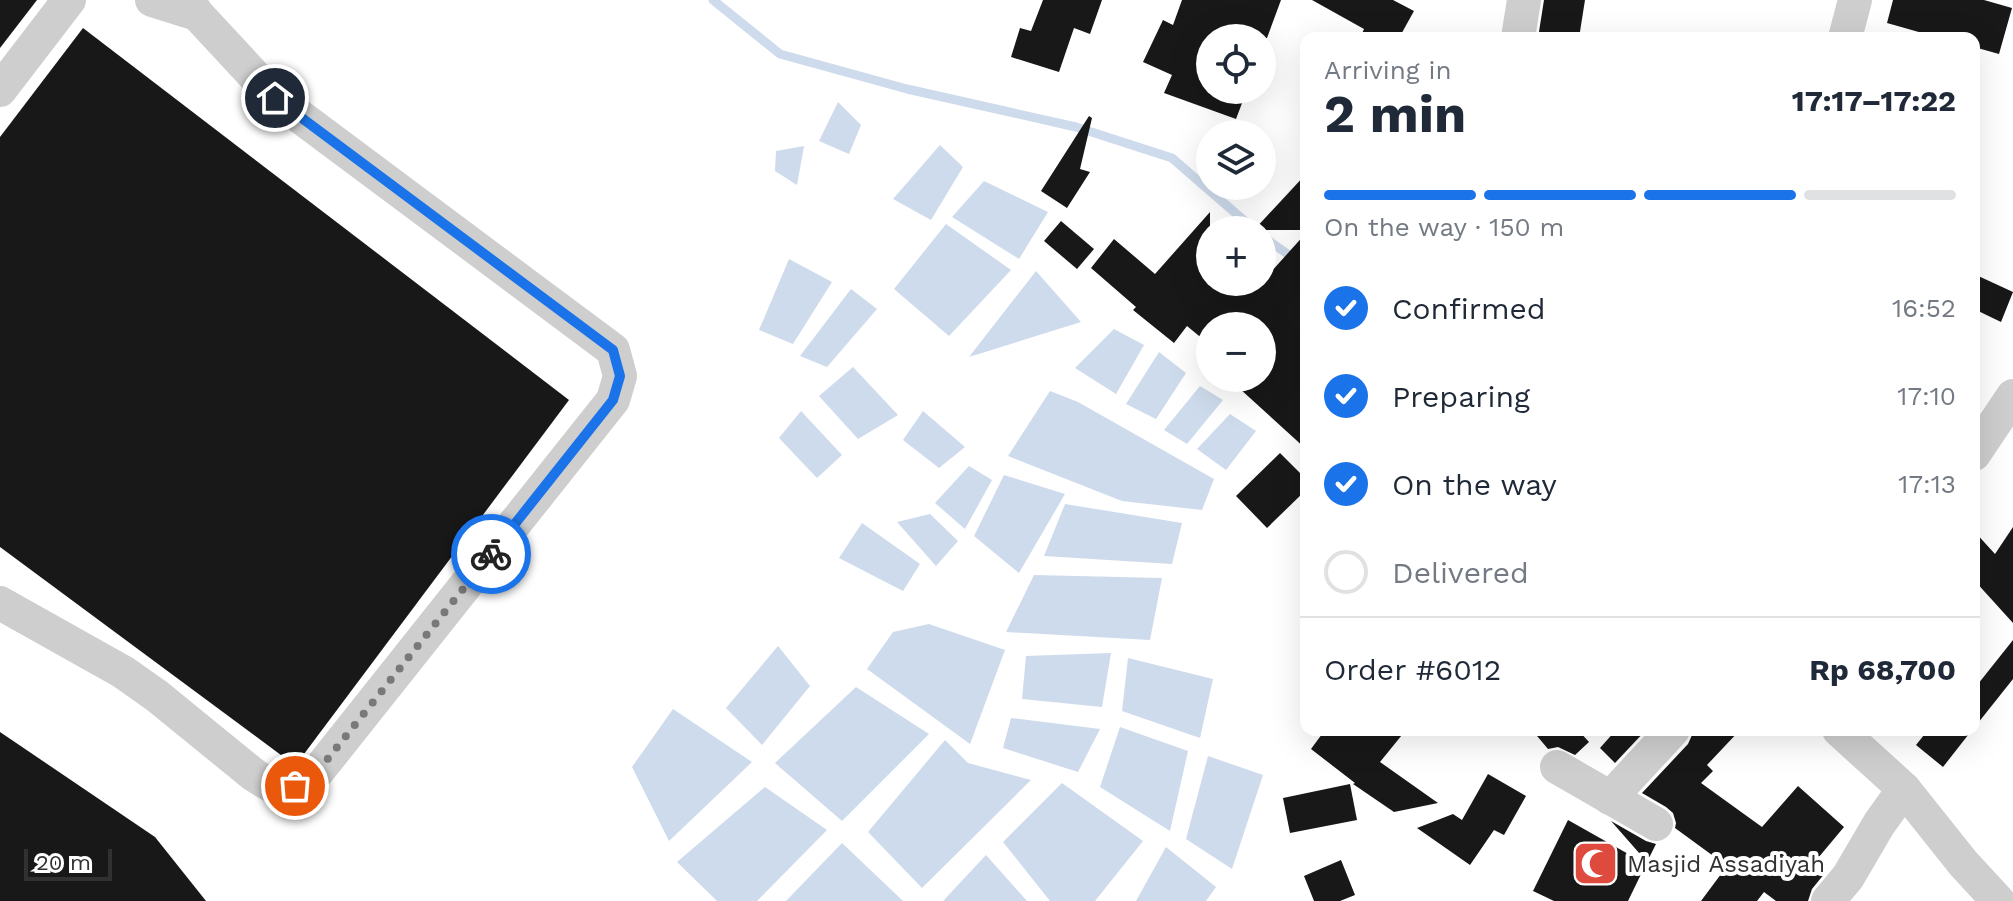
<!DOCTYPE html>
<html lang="en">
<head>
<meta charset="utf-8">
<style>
	:root { --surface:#fff; --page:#f2f2f3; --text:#1f2937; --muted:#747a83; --line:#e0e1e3; --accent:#1a73e8 }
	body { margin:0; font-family:"Work Sans",sans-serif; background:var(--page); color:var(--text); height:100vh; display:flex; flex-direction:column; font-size:30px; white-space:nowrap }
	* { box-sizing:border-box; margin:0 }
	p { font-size:26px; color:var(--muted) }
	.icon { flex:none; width:44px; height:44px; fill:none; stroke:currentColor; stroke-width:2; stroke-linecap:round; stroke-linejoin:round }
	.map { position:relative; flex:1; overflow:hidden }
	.side { position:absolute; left:1300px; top:32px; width:680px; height:704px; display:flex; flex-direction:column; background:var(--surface); border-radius:16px; box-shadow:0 8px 32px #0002 }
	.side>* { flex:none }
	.fabs { position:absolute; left:1196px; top:24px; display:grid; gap:16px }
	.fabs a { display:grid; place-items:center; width:80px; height:80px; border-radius:50%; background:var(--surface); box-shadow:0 8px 32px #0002; font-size:40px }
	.scale { position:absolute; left:24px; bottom:20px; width:88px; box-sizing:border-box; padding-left:8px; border:4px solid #313131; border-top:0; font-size:22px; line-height:28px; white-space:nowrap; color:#313131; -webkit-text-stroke:6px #fff; paint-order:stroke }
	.pin { position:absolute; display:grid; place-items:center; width:68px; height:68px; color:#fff; margin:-34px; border:4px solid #fff; border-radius:50%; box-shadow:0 2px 8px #0007 }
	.courier { position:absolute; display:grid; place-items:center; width:80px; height:80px; margin:-40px; border:6px solid #1a73e8; border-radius:50%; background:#fff; color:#222; box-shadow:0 2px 10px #0007 }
	.head em { font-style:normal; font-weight:700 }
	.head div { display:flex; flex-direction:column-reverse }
	.head { display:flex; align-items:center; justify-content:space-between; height:136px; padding:0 24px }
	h1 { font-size:52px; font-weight:700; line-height:60px }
	.bar { display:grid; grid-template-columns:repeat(4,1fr); gap:12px 8px; align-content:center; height:96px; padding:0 24px }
	.bar i { height:10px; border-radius:6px; background:var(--line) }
	.bar .active { background:var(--accent) }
	.bar p { grid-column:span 4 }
	.line { display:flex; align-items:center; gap:20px; padding:0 24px; border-top:2px solid var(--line) }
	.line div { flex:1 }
	ol { padding:0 24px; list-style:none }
	li { display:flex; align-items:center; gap:24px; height:88px }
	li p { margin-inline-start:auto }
	li .icon { padding:8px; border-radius:50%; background:var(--accent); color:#fff; stroke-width:4 }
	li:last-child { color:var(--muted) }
	li i { width:44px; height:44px; border:4px solid var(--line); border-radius:50% }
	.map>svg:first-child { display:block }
	.water { fill:#cedbec }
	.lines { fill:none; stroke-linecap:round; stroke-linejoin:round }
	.stream { stroke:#cedbec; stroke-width:9 }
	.building { fill:#181818 }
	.minor { stroke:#cecece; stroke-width:34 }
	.done { stroke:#797979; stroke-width:8; stroke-dasharray:0 14.4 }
	.route { stroke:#1a73e8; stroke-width:10 }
	.labels { text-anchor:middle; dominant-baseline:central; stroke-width:8; stroke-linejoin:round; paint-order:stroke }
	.poi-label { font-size:24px; fill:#313131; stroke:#fff; text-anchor:start }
</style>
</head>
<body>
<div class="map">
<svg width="2013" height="901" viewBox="0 0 2013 901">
	<rect width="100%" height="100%" fill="#fff"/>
	<!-- water -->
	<g class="water">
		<path d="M838 102 861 125 849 154 819 141Z"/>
		<path d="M940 145 963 167 931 220 893 199Z"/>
		<path d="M804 146 797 185 775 171 776 151Z"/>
		<path d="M984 181 1048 212 1019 259 952 217Z"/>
		<path d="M946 224 1011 270 949 336 894 289Z"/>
		<path d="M789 259 832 282 793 344 759 330Z"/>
		<path d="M1036 271 1081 322 969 357Z"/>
		<path d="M851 289 877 309 827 367 800 356Z"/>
		<path d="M1114 329 1144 345 1116 394 1075 368Z"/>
		<path d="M1159 352 1186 373 1156 419 1126 404Z"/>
		<path d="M853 367 898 415 858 439 819 396Z"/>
		<path d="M1200 386 1223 400 1187 444 1164 430Z"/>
		<path d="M1050 391 1078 402 1214 479 1202 510 1122 501 1008 456Z"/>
		<path d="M801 411 842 455 817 478 779 438Z"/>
		<path d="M923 411 965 447 939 468 903 440Z"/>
		<path d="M1230 414 1256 431 1226 470 1197 449Z"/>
		<path d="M969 466 992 480 965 529 935 503Z"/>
		<path d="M1004 475 1065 494 1019 573 974 536Z"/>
		<path d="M1065 504 1182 523 1172 564 1044 556Z"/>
		<path d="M930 514 958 541 936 566 897 522Z"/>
		<path d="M862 523 920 564 903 591 839 558Z"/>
		<path d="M1034 575 1162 578 1150 640 1006 632Z"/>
		<path d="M929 624 1005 650 970 744 867 669 893 632Z"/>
		<path d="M778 646 810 686 762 745 726 708Z"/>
		<path d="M1111 653 1102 707 1022 699 1026 656Z"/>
		<path d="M1128 658 1213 679 1200 738 1122 711Z"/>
		<path d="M856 687 929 734 842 821 775 763Z"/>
		<path d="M673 709 752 762 669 841 632 767Z"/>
		<path d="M1011 718 1100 729 1078 772 1003 748Z"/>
		<path d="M1120 727 1188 751 1170 831 1100 787Z"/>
		<path d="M945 740 968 763 1031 780 922 888 868 832Z"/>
		<path d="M1208 756 1263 775 1232 869 1186 839Z"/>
		<path d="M1062 783 1143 841 1095 901H1050L1003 842Z"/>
		<path d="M765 787 827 830 757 901H717L677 862Z"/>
		<path d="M842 843 903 901H786Z"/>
		<path d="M1166 847 1216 887 1206 901H1136Z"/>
		<path d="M986 855 1027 901H943Z"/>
	</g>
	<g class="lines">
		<!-- stream -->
		<g class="stream">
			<path d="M713 0 780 54 907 89 1076 127 1172 158 1255 230"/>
			<path d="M1262 236 1306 267"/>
		</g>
	</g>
	<!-- building -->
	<g class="building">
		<path d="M0 0H37L0 48Z"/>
		<path d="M1043 0H1102L1090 34 1074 28 1059 72 1011 57 1020 28 1031 31Z"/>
		<path d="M1182 0H1281L1267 38H1210V90H1247L1236 119 1164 93 1172 75 1143 62 1163 20 1173 25Z"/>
		<path d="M1312 0H1393L1414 11 1399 38H1360L1364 29Z"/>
		<path d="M1544 0H1585L1579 38H1538Z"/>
		<path d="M1893 0H1984L2012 8 1999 54 1974 47V38H1940L1887 23Z"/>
		<path d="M83 28 569 400 301 758 293 764 0 547V137Z"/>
		<path d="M1089 116 1092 118 1080 169 1090 172 1067 208 1041 191Z"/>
		<path d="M1306 174V230H1254Z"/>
		<path d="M1210 212V282H1262L1306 233V449L1228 378H1262V326H1210V345L1187 326 1174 343 1133 310 1136 307 1091 268 1114 239 1155 274Z"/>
		<path d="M1061 221 1094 249 1077 269 1044 241Z"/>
		<path d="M1974 274 2013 292 2001 322 1974 309Z"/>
		<path d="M1280 453 1306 479V490L1267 528 1236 496Z"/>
		<path d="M2013 527V623L1974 580V531L1995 554Z"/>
		<path d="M2013 640V679L1974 728V689Z"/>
		<path d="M1325 730H1406L1380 762 1438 803 1394 812 1353 784 1355 783 1311 749Z"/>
		<path d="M1532 730H1578L1589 742 1575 755 1558 747 1548 749Z"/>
		<path d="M1616 730H1646L1615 763 1600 748Z"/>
		<path d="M1692 730H1740L1707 765 1713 771 1701 783 1762 827 1798 786 1844 827 1813 864 1825 873 1812 889 1808 901H1776L1764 892 1757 901H1701L1727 866 1675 828 1676 823 1673 813 1666 807 1642 793 1688 744 1692 735Z"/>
		<path d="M1928 730H1972L1943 767 1916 745Z"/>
		<path d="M0 732 155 837 206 901H0Z"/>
		<path d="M1488 774 1526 796 1504 835 1494 830 1470 865 1417 828 1453 814 1462 820Z"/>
		<path d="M1350 784 1357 820 1290 833 1283 798Z"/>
		<path d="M1568 820 1646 864 1628 901H1554L1533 891Z"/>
		<path d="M1611 821 1646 841 1656 844 1647 862Z"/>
		<path d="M1341 860 1355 895 1340 901H1314L1304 876Z"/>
	</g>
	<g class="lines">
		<!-- minor -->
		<g class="minor">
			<path d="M152 0 197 14"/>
			<path d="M1518 38 1524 0"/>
			<path d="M1845 38 1855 0"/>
			<path d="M0 90 69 0"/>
			<path d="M1974 454 2013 396"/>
			<path d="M0 603 123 672 157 696 254 775 272 786H295L318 771 613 400 620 376 613 350 275 98 197 14 188 0"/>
			<path d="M1839 730 1904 789 1963 863 1998 901"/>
			<path d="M1557 767 1656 824"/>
			<path d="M1610 798 1673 730"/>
			<path d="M1828 901 1848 877 1879 824 1904 789"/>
		</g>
	</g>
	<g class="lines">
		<!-- done -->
		<path class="done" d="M295 786 318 771 491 554"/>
		<!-- route -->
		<path class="route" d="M275 98 613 350 620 376 613 400 491 554"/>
	</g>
	<!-- icons -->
	<defs>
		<symbol id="mosque-square" viewBox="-11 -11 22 22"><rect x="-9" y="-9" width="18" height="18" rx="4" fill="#de4a3d" stroke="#fff"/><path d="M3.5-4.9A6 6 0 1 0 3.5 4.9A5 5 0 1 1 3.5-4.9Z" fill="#fff"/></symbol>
	</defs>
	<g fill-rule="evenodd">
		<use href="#mosque-square" x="1570" y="838" width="51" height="51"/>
	</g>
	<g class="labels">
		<!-- poi labels -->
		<g class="poi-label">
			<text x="1627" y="864">Masjid Assadiyah</text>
		</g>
	</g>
</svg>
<div class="fabs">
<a><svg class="icon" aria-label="locate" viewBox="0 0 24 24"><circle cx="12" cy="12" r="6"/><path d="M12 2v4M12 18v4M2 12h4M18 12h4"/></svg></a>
<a><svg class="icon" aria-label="layers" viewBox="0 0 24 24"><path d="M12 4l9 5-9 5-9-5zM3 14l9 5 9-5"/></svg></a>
<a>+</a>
<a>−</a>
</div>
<div class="scale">20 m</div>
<div class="pin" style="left:295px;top:786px;background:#ea580c"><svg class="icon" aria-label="bag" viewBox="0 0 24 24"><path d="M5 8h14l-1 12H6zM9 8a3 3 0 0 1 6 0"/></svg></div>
<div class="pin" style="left:275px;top:98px;background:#1f2937"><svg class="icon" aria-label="home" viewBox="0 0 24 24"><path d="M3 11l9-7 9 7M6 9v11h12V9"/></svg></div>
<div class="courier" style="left:491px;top:554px"><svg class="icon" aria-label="bike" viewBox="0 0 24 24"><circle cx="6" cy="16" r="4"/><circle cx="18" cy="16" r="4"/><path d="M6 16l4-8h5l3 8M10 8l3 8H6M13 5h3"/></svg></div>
<section class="side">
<div class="head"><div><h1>2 min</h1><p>Arriving in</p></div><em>17:17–17:22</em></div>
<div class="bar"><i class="active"></i><i class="active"></i><i class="active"></i><i></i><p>On the way · 150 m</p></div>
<ol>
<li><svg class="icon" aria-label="check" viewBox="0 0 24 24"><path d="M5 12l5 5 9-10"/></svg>Confirmed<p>16:52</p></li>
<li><svg class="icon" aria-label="check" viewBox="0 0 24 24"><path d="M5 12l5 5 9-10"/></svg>Preparing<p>17:10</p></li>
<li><svg class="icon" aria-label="check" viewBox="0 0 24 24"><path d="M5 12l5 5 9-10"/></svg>On the way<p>17:13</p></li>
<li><i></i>Delivered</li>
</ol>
<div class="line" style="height:104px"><div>Order #6012</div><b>Rp 68,700</b></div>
</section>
</div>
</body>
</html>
